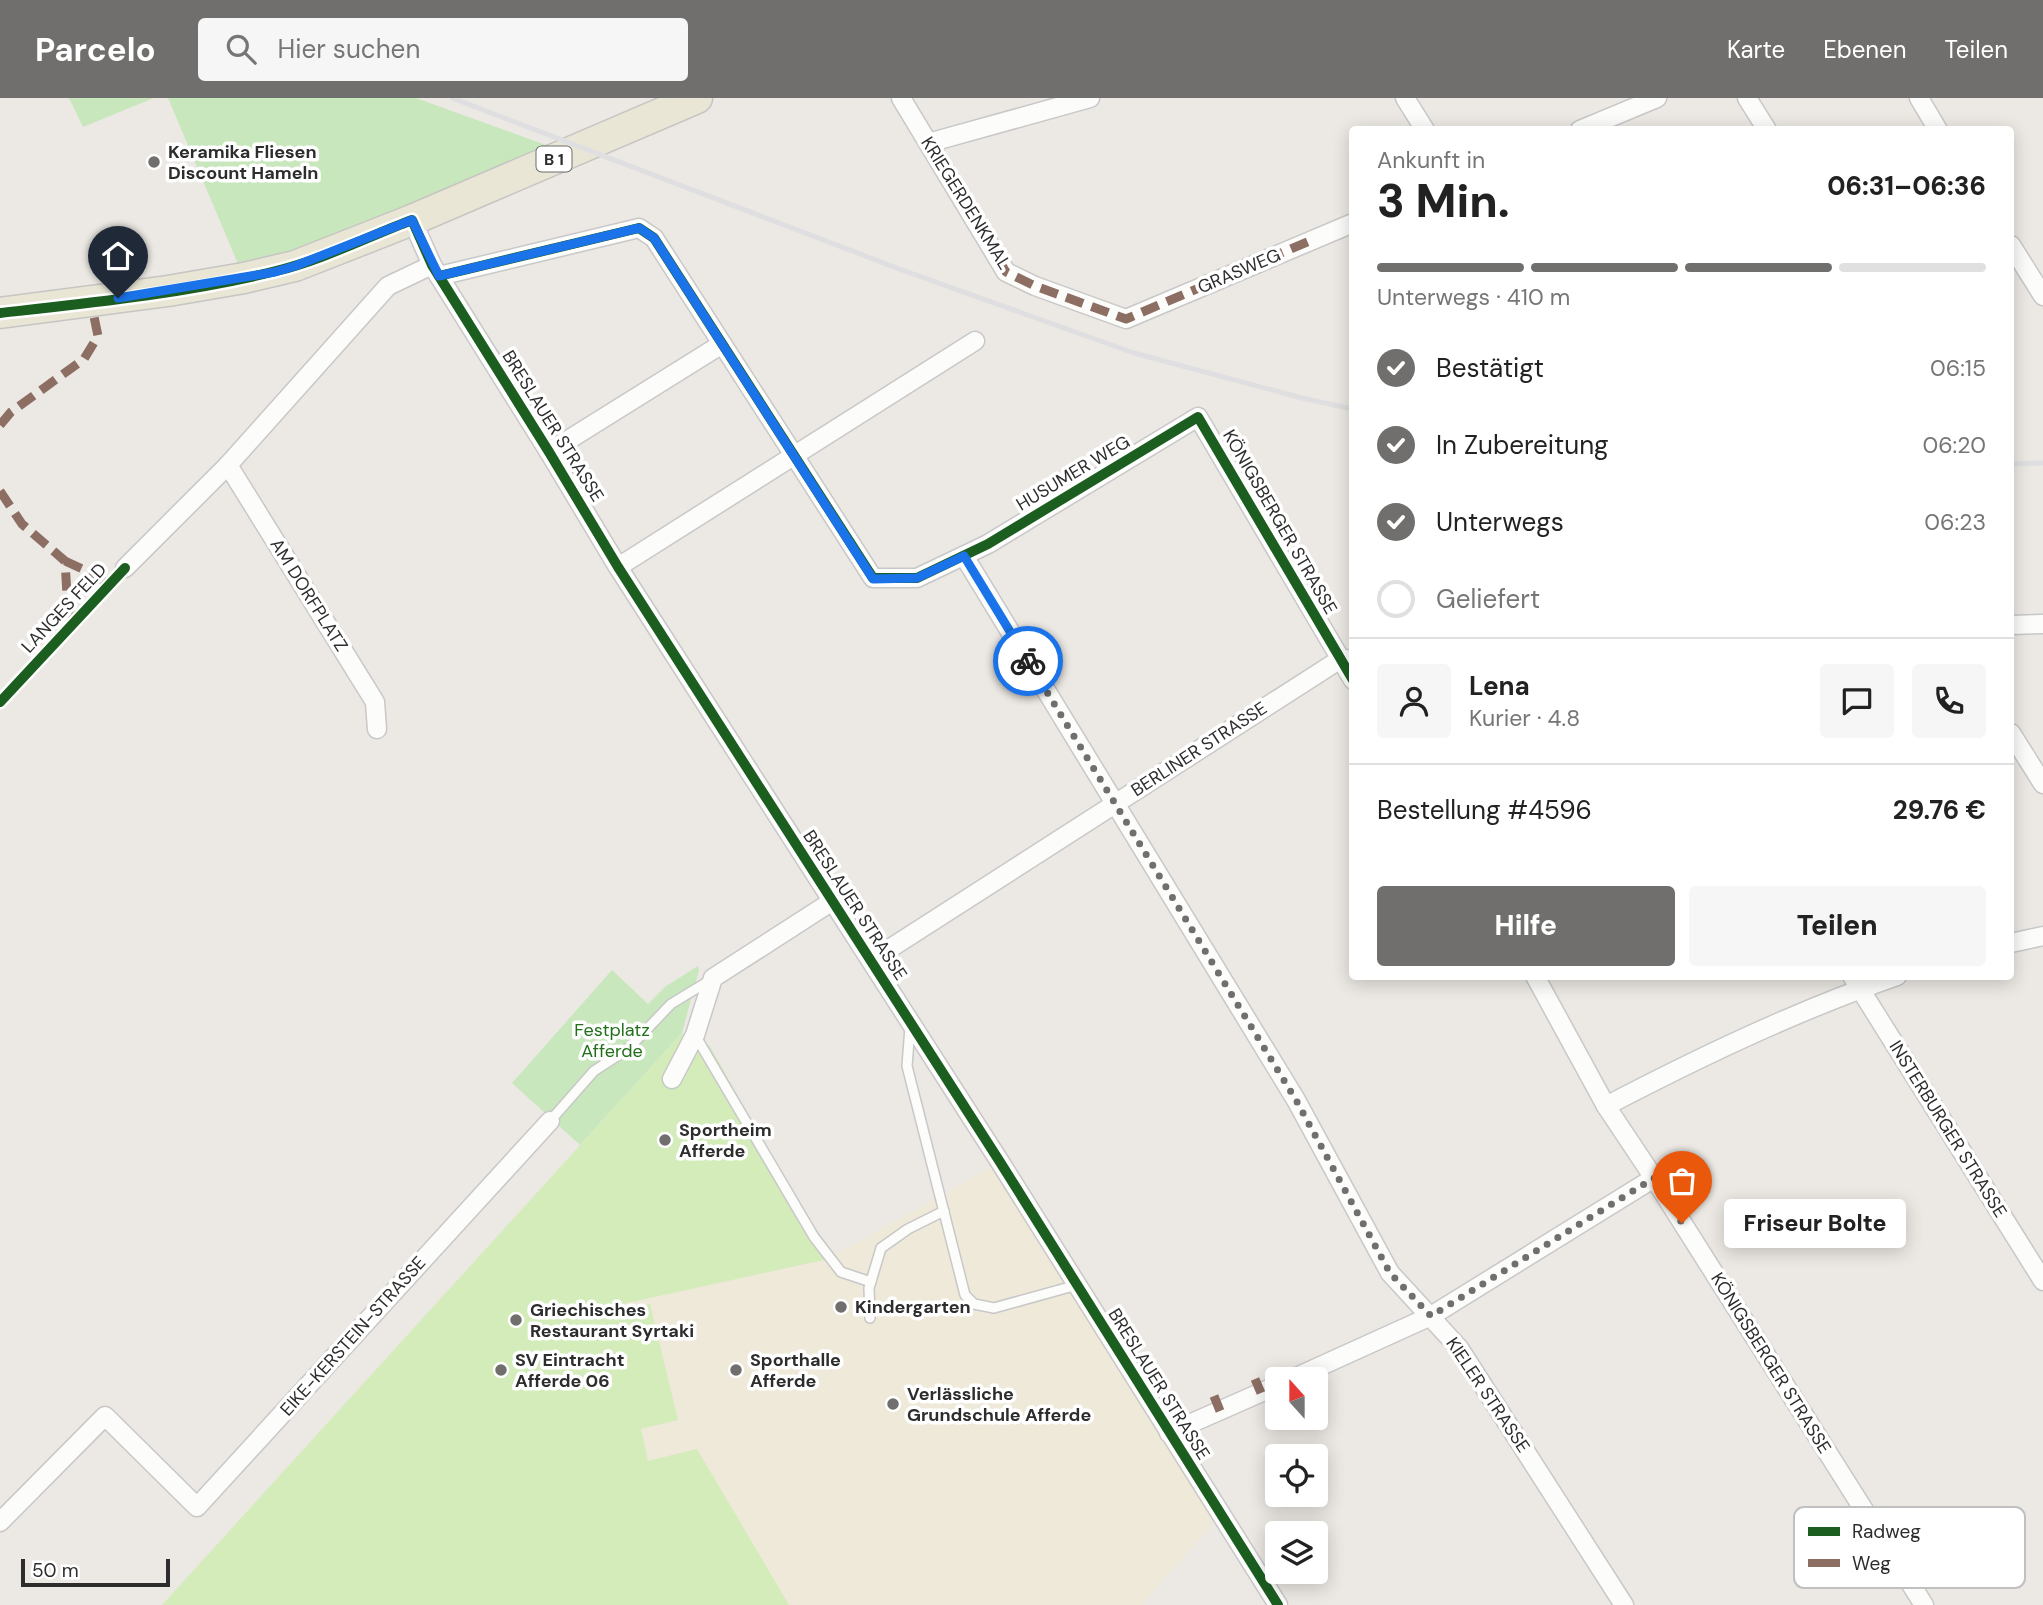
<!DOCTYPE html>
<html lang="de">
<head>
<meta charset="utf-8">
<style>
	:root { --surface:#fff; --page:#f6f6f6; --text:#222; --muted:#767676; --line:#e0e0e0; --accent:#706f6d }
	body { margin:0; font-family:"DM Sans",sans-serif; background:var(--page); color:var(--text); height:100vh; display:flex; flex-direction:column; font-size:26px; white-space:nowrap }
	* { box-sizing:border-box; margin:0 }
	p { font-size:23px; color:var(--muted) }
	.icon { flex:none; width:38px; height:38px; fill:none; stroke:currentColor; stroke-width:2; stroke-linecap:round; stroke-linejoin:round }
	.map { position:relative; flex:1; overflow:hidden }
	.details { position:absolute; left:1349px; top:28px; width:665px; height:854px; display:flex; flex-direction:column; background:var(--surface); border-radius:7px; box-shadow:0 4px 18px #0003 }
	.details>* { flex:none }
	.needle { width:46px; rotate:339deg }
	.fabs { position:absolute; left:1265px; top:1269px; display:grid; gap:14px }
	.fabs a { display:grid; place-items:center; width:63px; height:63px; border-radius:7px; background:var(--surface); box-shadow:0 4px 18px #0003; font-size:35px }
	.scale { position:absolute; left:21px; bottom:18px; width:149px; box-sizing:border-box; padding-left:7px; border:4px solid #2d2d2d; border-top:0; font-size:19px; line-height:24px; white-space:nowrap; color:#2d2d2d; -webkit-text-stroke:5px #fff; paint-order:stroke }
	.pin { position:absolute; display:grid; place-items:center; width:60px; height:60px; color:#fff; margin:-72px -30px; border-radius:50% 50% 50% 0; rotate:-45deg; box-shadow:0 0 7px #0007 }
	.pin .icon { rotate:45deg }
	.courier { position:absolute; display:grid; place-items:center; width:70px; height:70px; margin:-35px; border:5px solid #1a73e8; border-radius:50%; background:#fff; color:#222; box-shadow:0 2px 9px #0007 }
	.bubble { position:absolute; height:49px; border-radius:7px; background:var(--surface); box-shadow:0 4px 18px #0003; font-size:23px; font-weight:800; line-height:49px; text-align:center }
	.headline em { font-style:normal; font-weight:800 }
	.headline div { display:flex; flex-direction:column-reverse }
	.headline { display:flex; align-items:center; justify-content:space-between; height:119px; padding:0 28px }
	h1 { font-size:46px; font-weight:800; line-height:52px }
	.bar { display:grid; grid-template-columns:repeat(4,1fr); gap:10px 7px; align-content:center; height:84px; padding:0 28px }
	.bar i { height:9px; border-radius:5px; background:var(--line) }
	.bar .selected { background:var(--accent) }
	.bar p { grid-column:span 4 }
	.line { display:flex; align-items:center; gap:18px; padding:0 28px; border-top:2px solid var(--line) }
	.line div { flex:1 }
	.round { display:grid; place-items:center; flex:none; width:74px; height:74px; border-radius:7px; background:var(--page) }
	ol { padding:0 28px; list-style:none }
	li { display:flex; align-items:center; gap:21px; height:77px }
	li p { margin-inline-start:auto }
	li .icon { padding:7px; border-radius:50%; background:var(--accent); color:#fff; stroke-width:4 }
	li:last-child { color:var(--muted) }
	li i { width:38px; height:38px; border:4px solid var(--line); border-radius:50% }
	.button { display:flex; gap:14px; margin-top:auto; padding:14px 28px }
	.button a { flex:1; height:80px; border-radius:7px; background:var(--accent); color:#fff; font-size:28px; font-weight:800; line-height:80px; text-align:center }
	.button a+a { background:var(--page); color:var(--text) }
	header { display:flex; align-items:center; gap:42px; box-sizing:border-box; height:98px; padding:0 35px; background:var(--accent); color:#fff }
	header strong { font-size:33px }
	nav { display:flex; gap:38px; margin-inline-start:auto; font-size:24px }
	.search { width:490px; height:63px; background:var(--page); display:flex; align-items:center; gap:18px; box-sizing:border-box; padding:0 24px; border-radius:7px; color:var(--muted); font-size:26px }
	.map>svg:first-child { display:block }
	.education { fill:#eee9d8 }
	.green { fill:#c9e7bc }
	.pitch { fill:#d3ecba }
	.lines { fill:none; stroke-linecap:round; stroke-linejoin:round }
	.service-casing { stroke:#c9c8c8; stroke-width:12 }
	.minor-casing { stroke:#c9c8c8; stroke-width:21 }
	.primary-casing { stroke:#c6c5c3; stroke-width:33 }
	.service { stroke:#fcfcfb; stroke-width:9 }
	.minor { stroke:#fcfcfb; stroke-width:18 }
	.primary { stroke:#e9e6d5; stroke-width:30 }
	.rail { stroke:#dfdfe1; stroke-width:5 }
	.quiet { stroke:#8d6e63; stroke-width:9; stroke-dasharray:18 9; stroke-linecap:butt }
	.cycleway-casing { stroke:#fff; stroke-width:15 }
	.cycleway { stroke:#1b5e20; stroke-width:10 }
	.done { stroke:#706f6d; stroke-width:7; stroke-dasharray:0 12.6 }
	.route { stroke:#1a73e8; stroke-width:9 }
	.poi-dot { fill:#706f6d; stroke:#fff; stroke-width:2.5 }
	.labels { text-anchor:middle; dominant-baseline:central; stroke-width:7; stroke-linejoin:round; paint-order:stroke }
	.shield { fill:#fff; stroke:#6c6c6c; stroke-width:2 }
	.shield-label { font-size:16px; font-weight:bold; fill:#2d2d2d }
	.poi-label { font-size:18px; font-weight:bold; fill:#2d2d2d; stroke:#fff; text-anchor:start }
	.street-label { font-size:18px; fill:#2d2d2d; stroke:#fff }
	.park-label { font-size:18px; fill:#216f19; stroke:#fff }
	.key { fill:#fff; stroke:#c0c0c0; stroke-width:2 }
	.key-label { font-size:19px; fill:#2d2d2d }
</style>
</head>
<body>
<header>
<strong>Parcelo</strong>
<div class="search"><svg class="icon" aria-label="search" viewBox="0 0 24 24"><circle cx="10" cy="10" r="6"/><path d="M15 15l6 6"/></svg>Hier suchen</div>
<nav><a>Karte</a><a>Ebenen</a><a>Teilen</a></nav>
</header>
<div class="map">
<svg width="2043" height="1507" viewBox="0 0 2043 1507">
	<rect width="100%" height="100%" fill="#ece9e4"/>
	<!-- education -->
	<path class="education" d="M1000 1064 1222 1416 1141 1507H789L697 1352 648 1363 613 1207 828 1161Z"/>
	<!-- green -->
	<g class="green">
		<path d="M69 0H154L83 29Z"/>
		<path d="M168 0H416L568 55 244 180Z"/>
		<path d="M698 868 699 872 682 935 580 1047 512 985 612 872 648 906 666 888Z"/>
	</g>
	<!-- pitch -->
	<path class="pitch" d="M682 935 710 948 828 1161 613 1208 615 1214 650 1206 678 1322 641 1331 648 1363 697 1351 789 1507H162Z"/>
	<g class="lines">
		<defs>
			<g id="service">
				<path d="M910 929 907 968 965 1197 974 1206 994 1210 1077 1187"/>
				<path d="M695 937 814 1139 841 1174 871 1184"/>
				<path d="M550 1023 594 973 628 951 671 906 712 881"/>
				<path d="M870 1220 869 1190 881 1150 908 1131 944 1113"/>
			</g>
			<g id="minor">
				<path d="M901 0 1006 174 1035 188 1126 221 1353 125"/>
				<path d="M1405 0 1425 32"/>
				<path d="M1747 0 1767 32"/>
				<path d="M1919 0 1938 32"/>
				<path d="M1580 32 1657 0"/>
				<path d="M928 45 1090 0"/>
				<path d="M412 122 432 167 549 354 618 469 1000 1064 1278 1507"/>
				<path d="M2011 147 2043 198"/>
				<path d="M439 178 639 130 654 140 873 480H917L988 446 1198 319 1353 582"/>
				<path d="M549 354 722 246"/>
				<path d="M228 367 375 604 377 631"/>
				<path d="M964 458 1296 1002 1390 1175 1459 1250 1624 1507"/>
				<path d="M618 469 975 243"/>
				<path d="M125 470 228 367 388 188 432 167"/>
				<path d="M2011 527 2043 526"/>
				<path d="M2011 635 2043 686"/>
				<path d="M2011 845 2043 838"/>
				<path d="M872 862 1339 562 1351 561"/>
				<path d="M1535 878 1606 1008 1654 1080 1924 1507"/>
				<path d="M1852 878 2043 1183"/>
				<path d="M672 981 695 937 713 880 831 804"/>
				<path d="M1606 1008C1700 959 1796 913 1897 878"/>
				<path d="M1292 1281 1431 1218 1654 1080"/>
				<path d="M1169 1335 1278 1287"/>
				<path d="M0 1424 105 1318 197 1409 550 1023"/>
			</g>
			<path id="primary" d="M0 215 168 193 244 180 295 168 412 122 697 0"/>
		</defs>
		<!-- service casing -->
		<use href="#service" class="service-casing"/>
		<!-- minor casing -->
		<use href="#minor" class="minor-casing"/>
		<!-- primary casing -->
		<use href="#primary" class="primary-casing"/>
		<!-- service -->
		<use href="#service" class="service"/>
		<!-- minor -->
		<use href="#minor" class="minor"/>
		<!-- primary -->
		<use href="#primary" class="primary"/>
		<!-- rail -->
		<g class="rail">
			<path d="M452 0 902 172 1134 255 1302 300 1353 311"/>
			<path d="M2011 366 2043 365"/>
		</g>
		<!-- quiet -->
		<g class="quiet">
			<path d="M928 45 1006 174 1035 188 1126 221 1312 142"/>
			<path d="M0 327 11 314 84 261 98 238 91 204"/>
			<path d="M0 393 22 426 65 463 67 497 74 524"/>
			<path d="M65 463 89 474 109 487"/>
			<path d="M1255 1281 1261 1295"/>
			<path d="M1214 1298 1220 1313"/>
		</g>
		<defs>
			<g id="cycleway">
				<path d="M439 178 639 130 654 140 873 480H917L988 446 1198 319 1353 582"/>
				<path d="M0 215C90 205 188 195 276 173 322 162 367 139 412 122L432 167 549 354 618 469 1000 1064 1278 1507"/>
				<path d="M0 604 125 470"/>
			</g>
		</defs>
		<!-- cycleway casing -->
		<use href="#cycleway" class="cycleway-casing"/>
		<!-- cycleway -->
		<use href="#cycleway" class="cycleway"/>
	</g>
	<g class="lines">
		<!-- done -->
		<path class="done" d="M1028 563 1296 1002 1390 1175 1431 1218 1654 1080 1682 1125"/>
		<!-- route -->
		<path class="route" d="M118 200 275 174 295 168 412 122 439 178 639 130 654 140 873 481 917 480 964 458 1028 563"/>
	</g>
	<!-- markers -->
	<g class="poi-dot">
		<circle cx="154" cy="64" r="7"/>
		<circle cx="665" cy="1042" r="7"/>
		<circle cx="841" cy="1209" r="7"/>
		<circle cx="516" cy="1222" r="7"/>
		<circle cx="501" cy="1272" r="7"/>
		<circle cx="736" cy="1272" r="7"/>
		<circle cx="893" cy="1306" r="7"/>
	</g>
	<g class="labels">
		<!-- shield labels -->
		<rect class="shield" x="536.5" y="48.5" width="35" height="25" rx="5"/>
		<g class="shield-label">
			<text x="554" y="61">B 1</text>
		</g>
		<!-- poi labels -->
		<g class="poi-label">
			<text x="168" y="54">Keramika Fliesen<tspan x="168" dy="21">Discount Hameln</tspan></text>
			<text x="679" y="1032">Sportheim<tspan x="679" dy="21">Afferde</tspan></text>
			<text x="855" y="1209">Kindergarten</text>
			<text x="530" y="1212">Griechisches<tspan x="530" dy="21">Restaurant Syrtaki</tspan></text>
			<text x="515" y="1262">SV Eintracht<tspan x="515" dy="21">Afferde 06</tspan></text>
			<text x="750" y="1262">Sporthalle<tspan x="750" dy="21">Afferde</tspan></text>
			<text x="907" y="1296">Verlässliche<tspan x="907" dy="21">Grundschule Afferde</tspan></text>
		</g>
		<!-- street labels -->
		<g class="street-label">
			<text transform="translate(966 105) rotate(58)">KRIEGERDENKMAL</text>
			<text transform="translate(1239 173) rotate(-23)">GRASWEG</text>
			<text transform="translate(553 328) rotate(58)">BRESLAUER STRASSE</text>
			<text transform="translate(1073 375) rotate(-31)">HUSUMER WEG</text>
			<text transform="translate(1280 424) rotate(60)">KÖNIGSBERGER STRASSE</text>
			<text transform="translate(309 497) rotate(58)">AM DORFPLATZ</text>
			<text transform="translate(64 510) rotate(-47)">LANGES FELD</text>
			<text transform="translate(1199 651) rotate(-33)">BERLINER STRASSE</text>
			<text transform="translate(855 807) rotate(57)">BRESLAUER STRASSE</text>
			<text transform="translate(1948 1031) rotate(58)">INSTERBURGER STRASSE</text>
			<text transform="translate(353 1238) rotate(-48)">EIKE-KERSTEIN-STRASSE</text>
			<text transform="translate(1771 1265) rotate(58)">KÖNIGSBERGER STRASSE</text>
			<text transform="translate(1159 1286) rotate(58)">BRESLAUER STRASSE</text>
			<text transform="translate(1488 1297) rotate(56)">KIELER STRASSE</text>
		</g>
		<!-- park labels -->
		<g class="park-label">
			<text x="612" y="932">Festplatz<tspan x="612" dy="21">Afferde</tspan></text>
		</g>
	</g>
	<!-- legend -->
	<rect x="1794" y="1409" width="231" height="81" rx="10" class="key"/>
	<rect x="1808" y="1429" width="32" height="9" fill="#1b5e20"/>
	<rect x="1808" y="1461" width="32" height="8" fill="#8d6e63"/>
	<g class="key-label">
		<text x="1852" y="1440">Radweg</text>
		<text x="1852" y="1472">Weg</text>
	</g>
</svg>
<div class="fabs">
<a><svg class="needle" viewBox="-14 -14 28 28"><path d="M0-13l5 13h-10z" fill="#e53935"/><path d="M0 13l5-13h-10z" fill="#767676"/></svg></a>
<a><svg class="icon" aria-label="locate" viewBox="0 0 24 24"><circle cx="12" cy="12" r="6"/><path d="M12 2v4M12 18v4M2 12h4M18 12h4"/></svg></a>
<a><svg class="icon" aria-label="layers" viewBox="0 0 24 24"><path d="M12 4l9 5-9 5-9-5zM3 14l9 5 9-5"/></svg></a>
</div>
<div class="scale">50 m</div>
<div class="pin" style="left:1682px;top:1125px;background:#ea580c"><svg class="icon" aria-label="bag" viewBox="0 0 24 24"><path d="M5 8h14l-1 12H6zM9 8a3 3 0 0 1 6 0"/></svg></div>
<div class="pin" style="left:118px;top:200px;background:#1f2937"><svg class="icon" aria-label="home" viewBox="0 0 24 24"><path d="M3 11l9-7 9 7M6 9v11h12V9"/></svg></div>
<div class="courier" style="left:1028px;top:563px"><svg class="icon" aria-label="bike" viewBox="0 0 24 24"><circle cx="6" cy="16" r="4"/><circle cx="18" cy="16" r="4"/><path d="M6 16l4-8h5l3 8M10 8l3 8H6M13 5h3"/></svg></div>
<div class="bubble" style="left:1724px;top:1101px;width:182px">Friseur Bolte</div>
<section class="details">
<div class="headline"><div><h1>3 Min.</h1><p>Ankunft in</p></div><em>06:31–06:36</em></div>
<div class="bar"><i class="selected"></i><i class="selected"></i><i class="selected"></i><i></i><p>Unterwegs · 410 m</p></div>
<ol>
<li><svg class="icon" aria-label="check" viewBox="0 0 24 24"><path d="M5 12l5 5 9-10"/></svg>Bestätigt<p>06:15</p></li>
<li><svg class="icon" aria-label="check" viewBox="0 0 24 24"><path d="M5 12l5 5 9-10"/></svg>In Zubereitung<p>06:20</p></li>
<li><svg class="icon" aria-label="check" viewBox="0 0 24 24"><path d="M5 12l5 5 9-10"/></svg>Unterwegs<p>06:23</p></li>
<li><i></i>Geliefert</li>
</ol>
<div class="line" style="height:126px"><a class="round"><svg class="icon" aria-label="person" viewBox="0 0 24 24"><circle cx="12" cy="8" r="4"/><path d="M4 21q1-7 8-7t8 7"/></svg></a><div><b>Lena</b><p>Kurier · 4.8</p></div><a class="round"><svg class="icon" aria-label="chat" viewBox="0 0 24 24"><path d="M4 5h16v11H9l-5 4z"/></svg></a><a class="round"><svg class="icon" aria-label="phone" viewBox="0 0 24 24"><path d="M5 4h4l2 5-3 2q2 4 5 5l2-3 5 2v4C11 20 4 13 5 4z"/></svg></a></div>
<div class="line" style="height:91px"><div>Bestellung #4596</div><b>29.76 €</b></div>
<div class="button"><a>Hilfe</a><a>Teilen</a></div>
</section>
</div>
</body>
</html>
